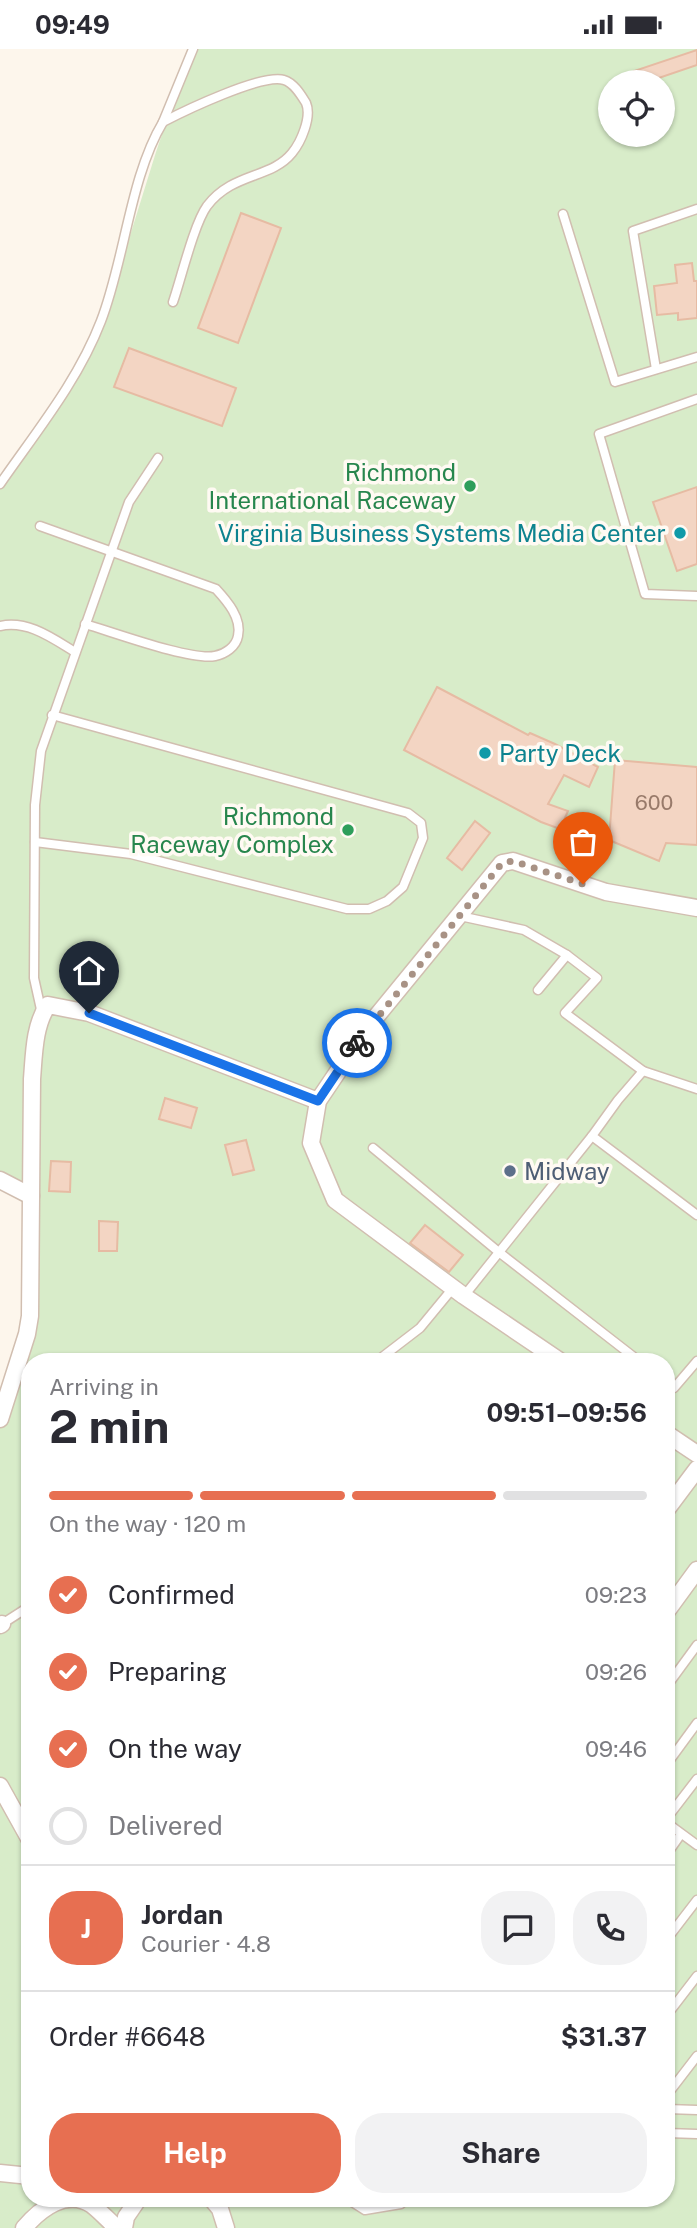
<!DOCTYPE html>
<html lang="en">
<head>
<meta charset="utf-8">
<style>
	:root { --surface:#fff; --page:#f2f2f3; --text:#2b2b33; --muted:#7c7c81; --line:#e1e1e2; --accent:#e76f51 }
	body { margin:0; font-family:"Public Sans",sans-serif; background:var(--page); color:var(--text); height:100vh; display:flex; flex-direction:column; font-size:26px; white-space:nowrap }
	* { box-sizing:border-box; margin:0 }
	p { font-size:23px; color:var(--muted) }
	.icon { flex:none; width:38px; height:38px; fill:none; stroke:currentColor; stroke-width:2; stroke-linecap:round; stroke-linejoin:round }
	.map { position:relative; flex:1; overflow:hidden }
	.side { position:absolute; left:21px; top:1304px; width:654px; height:854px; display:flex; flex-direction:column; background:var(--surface); border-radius:28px; box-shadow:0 2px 5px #0004 }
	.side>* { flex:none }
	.buttons { position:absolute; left:598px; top:21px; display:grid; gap:14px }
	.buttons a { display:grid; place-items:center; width:77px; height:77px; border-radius:50%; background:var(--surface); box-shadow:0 2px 5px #0004; font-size:35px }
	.pin { position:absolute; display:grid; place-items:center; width:60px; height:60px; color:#fff; margin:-72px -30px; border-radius:50% 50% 50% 0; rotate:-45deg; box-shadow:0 0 7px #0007 }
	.pin .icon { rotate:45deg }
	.courier { position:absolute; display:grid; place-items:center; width:70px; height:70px; margin:-35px; border:5px solid #1a73e8; border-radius:50%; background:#fff; color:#222; box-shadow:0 2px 9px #0007 }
	.summary em { font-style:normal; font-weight:700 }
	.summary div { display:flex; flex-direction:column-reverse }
	.summary { display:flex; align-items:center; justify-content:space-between; height:119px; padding:0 28px }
	h1 { font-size:46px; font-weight:700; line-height:52px }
	.bar { display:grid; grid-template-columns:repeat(4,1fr); gap:10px 7px; align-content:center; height:84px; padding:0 28px }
	.bar i { height:9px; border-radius:5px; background:var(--line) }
	.bar .active { background:var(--accent) }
	.bar p { grid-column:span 4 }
	.line { display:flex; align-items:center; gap:18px; padding:0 28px; border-top:2px solid var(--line) }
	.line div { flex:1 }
	.round { display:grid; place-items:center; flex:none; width:74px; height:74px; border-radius:28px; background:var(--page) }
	ol { padding:0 28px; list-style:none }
	li { display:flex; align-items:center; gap:21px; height:77px }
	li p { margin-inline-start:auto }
	li .icon { padding:7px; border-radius:50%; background:var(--accent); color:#fff; stroke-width:4 }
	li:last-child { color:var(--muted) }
	li i { width:38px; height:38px; border:4px solid var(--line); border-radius:50% }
	.cta { display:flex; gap:14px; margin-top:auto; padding:14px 28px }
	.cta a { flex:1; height:80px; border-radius:28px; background:var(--accent); color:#fff; font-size:28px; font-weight:700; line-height:80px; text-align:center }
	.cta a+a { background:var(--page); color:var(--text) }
	.status { display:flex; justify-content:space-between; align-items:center; height:49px; padding:0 35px; background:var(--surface); direction:ltr }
	.status svg { height:19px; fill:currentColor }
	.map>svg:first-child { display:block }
	.green { fill:#d8ecc9; fill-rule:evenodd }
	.building { fill:#f3d5c3; stroke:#e6bba3; stroke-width:2 }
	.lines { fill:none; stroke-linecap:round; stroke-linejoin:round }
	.service-casing { stroke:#d1beb0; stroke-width:11 }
	.minor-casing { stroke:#d1beb0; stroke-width:19 }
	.service { stroke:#fff; stroke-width:8 }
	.minor { stroke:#fff; stroke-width:16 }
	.done { stroke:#a89285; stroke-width:7; stroke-dasharray:0 12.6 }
	.route { stroke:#1a73e8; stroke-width:9 }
	.leisure-dot { fill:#2e9e5b; stroke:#fffaf3; stroke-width:2.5 }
	.culture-dot { fill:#0f9aa8; stroke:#fffaf3; stroke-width:2.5 }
	.service-dot { fill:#5c6f8a; stroke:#fffaf3; stroke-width:2.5 }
	.labels { text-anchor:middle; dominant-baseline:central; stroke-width:7; stroke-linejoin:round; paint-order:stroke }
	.number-label { font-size:21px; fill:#987a6a }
	.leisure-label { font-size:24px; fill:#27864d; stroke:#fffaf3; text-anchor:end }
	.culture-label { font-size:24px; fill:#0d838f; stroke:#fffaf3; text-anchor:end }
	.service-label { font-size:24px; fill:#4e5e75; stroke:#fffaf3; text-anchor:start }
</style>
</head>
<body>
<div class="status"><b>09:49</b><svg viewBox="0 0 49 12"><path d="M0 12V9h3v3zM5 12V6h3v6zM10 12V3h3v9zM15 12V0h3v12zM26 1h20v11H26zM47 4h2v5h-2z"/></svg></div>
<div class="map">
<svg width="697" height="2179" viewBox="0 0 697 2179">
	<rect width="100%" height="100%" fill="#fdf6ec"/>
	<!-- green -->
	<path class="green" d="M191 0H697V2179H0V1370L27 1285 31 1147 0 1131V430L57 362 110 251 156 103ZM611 33H663V86H611ZM30 1312H667V2149H30Z"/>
	<!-- building -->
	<g class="building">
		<path d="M697 1V16L647 33H638L634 22Z"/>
		<path d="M241 164 281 179 238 294 198 279Z"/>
		<path d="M692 214 694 232H697V269L678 271V264L657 266 654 237 677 234 675 216Z"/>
		<path d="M129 299 236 339 222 377 114 338Z"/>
		<path d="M697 438V515L677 522 653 453Z"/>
		<path d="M437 638 528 686 530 684 555 695 598 718 589 738 564 726 548 755 568 762 560 780 541 773 404 701Z"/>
		<path d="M615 711 697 718V796L666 794 659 812 609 791Z"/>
		<path d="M475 772 490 784 462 821 447 809Z"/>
		<path d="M165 1049 197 1059 191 1079 159 1070Z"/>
		<path d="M246 1091 254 1121 233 1126 225 1096Z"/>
		<path d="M51 1112 71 1113 70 1143 49 1142Z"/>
		<path d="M99 1172 118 1173 117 1202H99Z"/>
		<path d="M425 1176 463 1206 449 1223 410 1194Z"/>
	</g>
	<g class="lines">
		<defs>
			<g id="service">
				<path d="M163 73 193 0"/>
				<path d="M563 165 615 333 697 308"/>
				<path d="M656 320 633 182 697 160"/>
				<path d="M697 350 599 385 645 545 697 547"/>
				<path d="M0 435C36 383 78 332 101 272 125 210 130 128 163 73 184 62 263 24 284 31 294 34 301 46 306 54 312 68 301 93 292 104 271 130 233 123 207 157 194 175 181 230 173 253"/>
				<path d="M40 477 216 540C227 552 242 569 238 587 236 598 225 605 215 607 191 612 113 583 85 575"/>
				<path d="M0 577C28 571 52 589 75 603"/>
				<path d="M35 793 131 805 347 860H369L387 852 403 838 423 789 421 774 408 764 52 666"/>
				<path d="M460 867 524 881 567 906 597 929 565 964 643 1022 618 1051 592 1087 697 1166"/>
				<path d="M538 941 567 906"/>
				<path d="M42 965 34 929 35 756 41 702 129 453 158 409"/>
				<path d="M643 1022 697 1040"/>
				<path d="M373 1099 500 1204 639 1312"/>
				<path d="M464 1247 592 1087"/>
				<path d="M377 1312 420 1279 453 1239"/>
				<path d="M667 1334 674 1339 697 1312"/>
				<path d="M2 1575 30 1557"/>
				<path d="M667 1637 697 1596"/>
				<path d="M667 1715 697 1674"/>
				<path d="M667 1769 697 1730"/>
				<path d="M667 1774 697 1796"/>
				<path d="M667 1805 681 1785"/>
				<path d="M667 1890 697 1851"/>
				<path d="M667 1966 697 1927"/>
				<path d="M667 2046 697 2007"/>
				<path d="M667 2060 697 2061"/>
				<path d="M667 2084 697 2085"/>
				<path d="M346 2149 365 2161 401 2155 406 2149"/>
			</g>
			<g id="minor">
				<path d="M0 1131 31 1147"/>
				<path d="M560 1312 464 1247 335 1151 311 1094 318 1052 345 1012 371 974 502 814 513 812 606 843 697 859"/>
				<path d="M0 1370 27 1285 30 1267 32 1030C34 1006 34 976 48 956L89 964 318 1052"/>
				<path d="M667 1385 697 1405"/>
				<path d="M667 1460 697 1420"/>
				<path d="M667 1562 697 1521"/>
				<path d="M0 1576 2 1575"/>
				<path d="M0 1737 30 1791"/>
				<path d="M0 2124 30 2127"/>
				<path d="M211 2149 220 2160 226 2179"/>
				<path d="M24 2179C40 2160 67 2139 92 2156 101 2163 109 2172 117 2179"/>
				<path d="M124 2179 126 2168 139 2149"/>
			</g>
		</defs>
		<!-- service casing -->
		<use href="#service" class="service-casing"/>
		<!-- minor casing -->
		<use href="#minor" class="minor-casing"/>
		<!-- service -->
		<use href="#service" class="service"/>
		<!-- minor -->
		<use href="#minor" class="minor"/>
	</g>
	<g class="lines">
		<!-- done -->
		<path class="done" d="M357 994 502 814 513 812 583 835"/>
		<!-- route -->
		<path class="route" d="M89 964 318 1052 357 994"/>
	</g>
	<!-- markers -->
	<g class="leisure-dot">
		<circle cx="470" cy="437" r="7"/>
		<circle cx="348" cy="781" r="7"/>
	</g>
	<g class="culture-dot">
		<circle cx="680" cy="484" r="7"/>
		<circle cx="485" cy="704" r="7"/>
	</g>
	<circle class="service-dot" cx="510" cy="1122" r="7"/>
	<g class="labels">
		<!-- number labels -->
		<g class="number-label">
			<text x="654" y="753">600</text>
		</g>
		<!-- leisure labels -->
		<g class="leisure-label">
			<text x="456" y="423">Richmond<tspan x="456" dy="28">International Raceway</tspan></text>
			<text x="334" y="767">Richmond<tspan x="334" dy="28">Raceway Complex</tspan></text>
		</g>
		<!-- culture labels -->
		<g class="culture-label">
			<text x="666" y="484">Virginia Business Systems Media Center</text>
			<text x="499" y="704" text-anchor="start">Party Deck</text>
		</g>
		<!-- service labels -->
		<g class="service-label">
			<text x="524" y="1122">Midway</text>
		</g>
	</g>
</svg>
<div class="buttons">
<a><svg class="icon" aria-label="locate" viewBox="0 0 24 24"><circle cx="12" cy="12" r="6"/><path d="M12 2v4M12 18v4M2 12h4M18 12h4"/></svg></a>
</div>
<div class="pin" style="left:583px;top:835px;background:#ea580c"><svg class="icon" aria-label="bag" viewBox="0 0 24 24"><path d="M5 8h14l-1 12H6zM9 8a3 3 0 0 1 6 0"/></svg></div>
<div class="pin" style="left:89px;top:964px;background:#1f2937"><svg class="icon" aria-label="home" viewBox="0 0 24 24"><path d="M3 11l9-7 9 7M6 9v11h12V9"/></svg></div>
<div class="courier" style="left:357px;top:994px"><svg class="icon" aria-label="bike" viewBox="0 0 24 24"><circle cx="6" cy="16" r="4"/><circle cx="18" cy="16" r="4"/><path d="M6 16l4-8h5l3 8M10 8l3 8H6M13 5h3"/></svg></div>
<section class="side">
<div class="summary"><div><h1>2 min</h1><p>Arriving in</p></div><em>09:51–09:56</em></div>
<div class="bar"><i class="active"></i><i class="active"></i><i class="active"></i><i></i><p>On the way · 120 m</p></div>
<ol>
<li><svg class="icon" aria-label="check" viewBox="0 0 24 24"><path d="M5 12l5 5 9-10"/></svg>Confirmed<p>09:23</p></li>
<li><svg class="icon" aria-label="check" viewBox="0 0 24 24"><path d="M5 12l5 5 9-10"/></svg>Preparing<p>09:26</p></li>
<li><svg class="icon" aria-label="check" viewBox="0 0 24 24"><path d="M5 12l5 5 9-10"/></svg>On the way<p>09:46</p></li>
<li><i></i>Delivered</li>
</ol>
<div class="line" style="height:126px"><b class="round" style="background:var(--accent);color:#fff">J</b><div><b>Jordan</b><p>Courier · 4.8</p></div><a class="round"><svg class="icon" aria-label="chat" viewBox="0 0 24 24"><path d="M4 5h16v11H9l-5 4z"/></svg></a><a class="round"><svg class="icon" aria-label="phone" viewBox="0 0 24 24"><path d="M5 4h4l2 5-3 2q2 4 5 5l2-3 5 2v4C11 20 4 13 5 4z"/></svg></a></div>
<div class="line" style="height:91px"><div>Order #6648</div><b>$31.37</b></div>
<div class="cta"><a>Help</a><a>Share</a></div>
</section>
</div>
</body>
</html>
